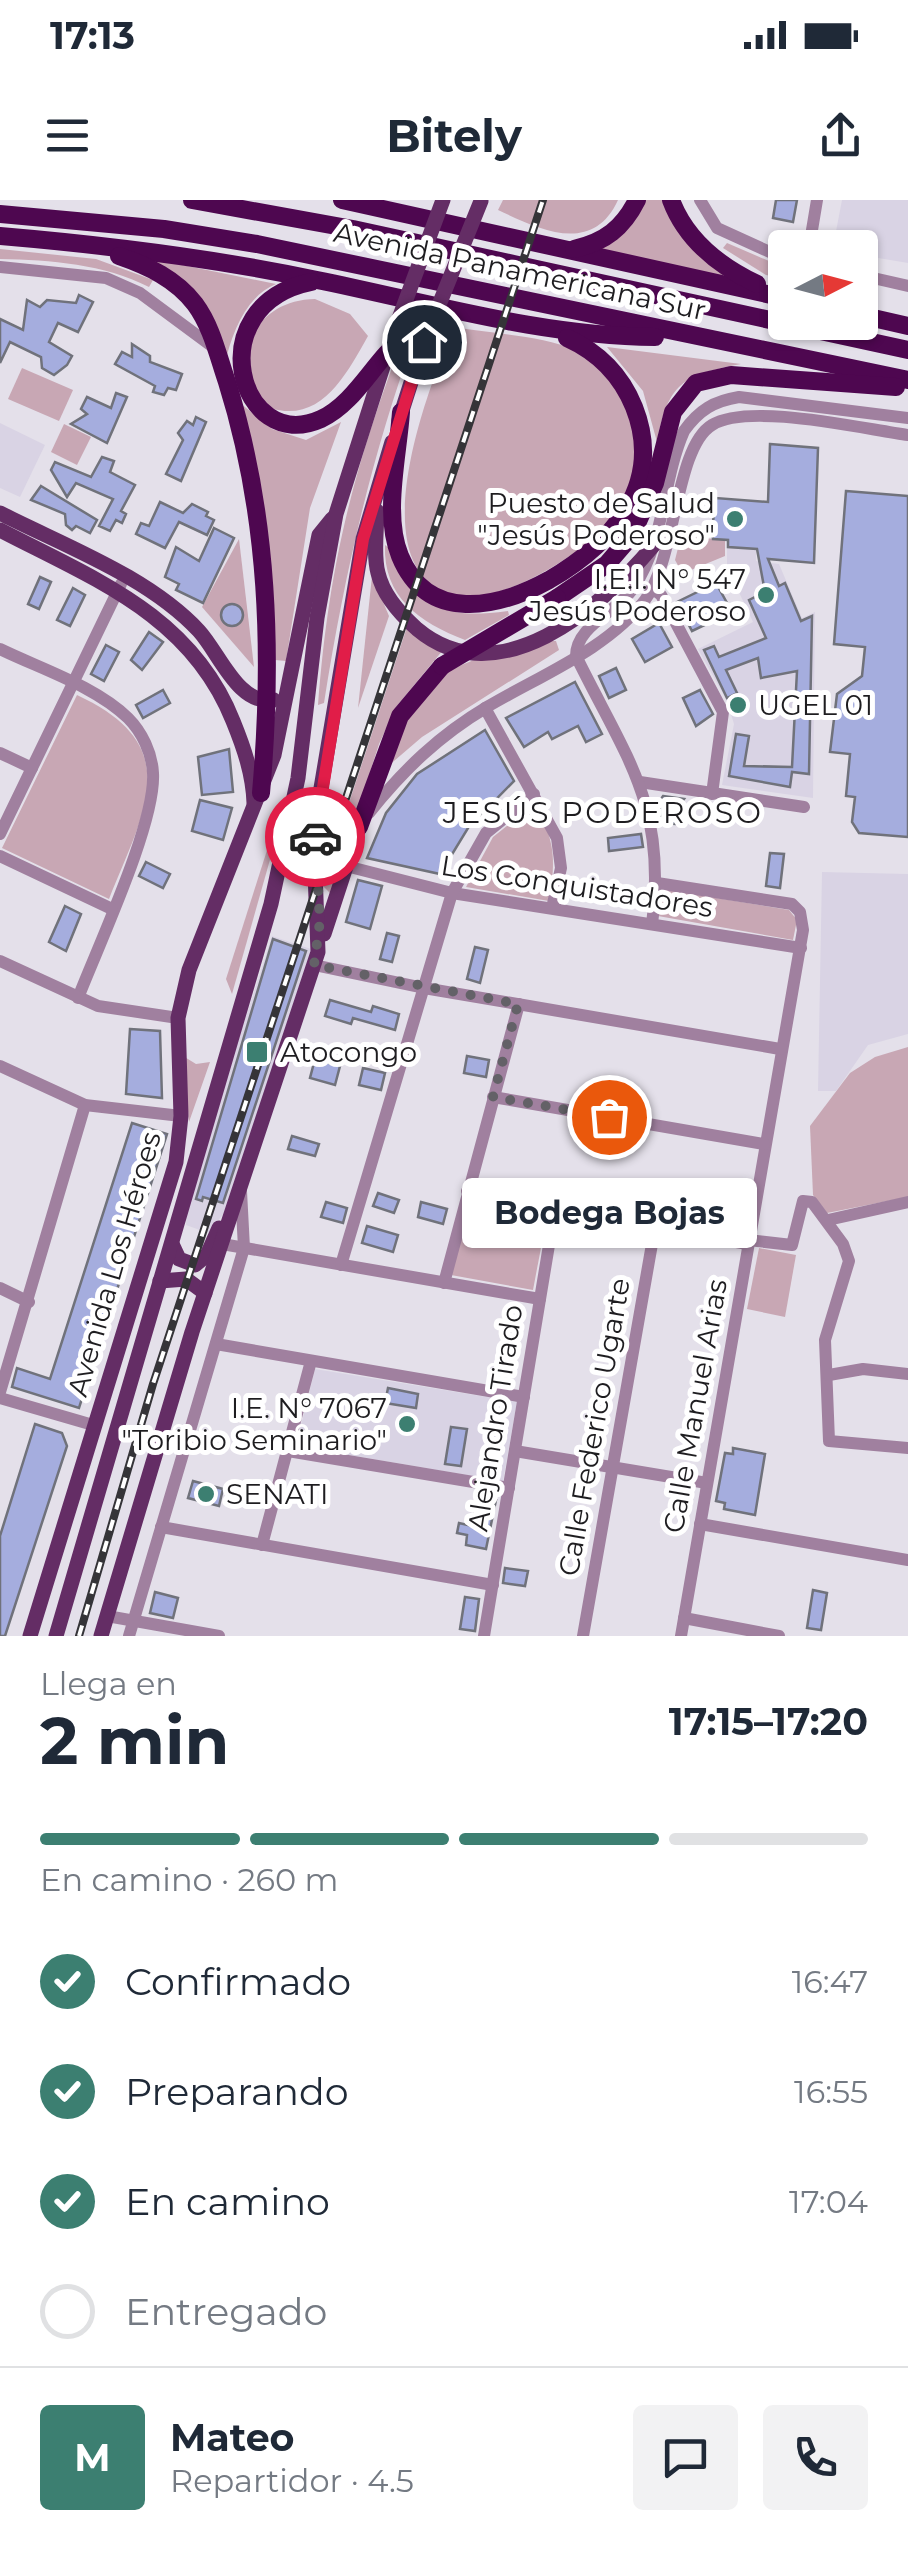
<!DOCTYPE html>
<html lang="es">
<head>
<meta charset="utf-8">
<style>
	:root { --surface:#fff; --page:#f2f2f3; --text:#1f2937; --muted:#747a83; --line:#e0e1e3; --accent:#3c7f71 }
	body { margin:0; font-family:Montserrat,sans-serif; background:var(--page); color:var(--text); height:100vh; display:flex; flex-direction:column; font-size:38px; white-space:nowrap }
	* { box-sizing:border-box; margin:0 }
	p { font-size:32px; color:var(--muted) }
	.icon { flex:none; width:55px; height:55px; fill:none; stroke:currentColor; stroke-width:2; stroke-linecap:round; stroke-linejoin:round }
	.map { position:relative; height:1436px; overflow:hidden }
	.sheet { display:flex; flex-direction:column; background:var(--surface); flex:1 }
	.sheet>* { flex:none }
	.needle { width:65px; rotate:84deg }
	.buttons { position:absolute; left:768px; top:30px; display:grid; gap:20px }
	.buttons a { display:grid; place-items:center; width:110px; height:110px; border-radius:10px; background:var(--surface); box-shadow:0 2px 8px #0004; font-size:50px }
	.pin { position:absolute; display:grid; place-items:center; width:85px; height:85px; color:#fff; margin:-42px; border:5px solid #fff; border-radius:50%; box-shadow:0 2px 10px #0007 }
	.courier { position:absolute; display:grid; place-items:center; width:100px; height:100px; margin:-50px; border:8px solid #e11d48; border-radius:50%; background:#fff; color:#222; box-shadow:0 2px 12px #0007 }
	.bubble { position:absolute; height:70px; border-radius:10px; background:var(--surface); box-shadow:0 2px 8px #0004; font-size:32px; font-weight:700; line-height:70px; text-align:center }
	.summary em { font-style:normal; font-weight:700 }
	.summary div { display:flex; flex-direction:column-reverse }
	.summary { display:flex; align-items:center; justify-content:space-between; height:170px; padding:0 40px }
	h1 { font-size:65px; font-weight:700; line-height:75px }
	.bar { display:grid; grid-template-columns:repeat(4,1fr); gap:15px 10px; align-content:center; height:120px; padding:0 40px }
	.bar i { height:12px; border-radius:8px; background:var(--line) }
	.bar .on { background:var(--accent) }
	.bar p { grid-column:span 4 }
	.line { display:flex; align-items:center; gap:25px; padding:0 40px; border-top:2px solid var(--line) }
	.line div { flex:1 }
	.round { display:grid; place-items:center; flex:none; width:105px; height:105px; border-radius:10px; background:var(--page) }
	ol { padding:0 40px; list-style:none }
	li { display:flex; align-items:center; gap:30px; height:110px }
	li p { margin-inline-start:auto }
	li .icon { padding:10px; border-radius:50%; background:var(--accent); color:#fff; stroke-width:4 }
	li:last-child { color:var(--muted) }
	li i { width:55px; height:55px; border:5px solid var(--line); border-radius:50% }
	.status { display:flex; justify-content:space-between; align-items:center; height:70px; padding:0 50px; background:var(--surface); direction:ltr }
	.status svg { height:28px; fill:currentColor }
	header { display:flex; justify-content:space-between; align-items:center; height:130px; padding:0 40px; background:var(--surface); font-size:45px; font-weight:700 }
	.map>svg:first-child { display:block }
	.built { fill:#d9d3e4 }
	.green { fill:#c8a7b4 }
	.building { fill:#a5adde; stroke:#70727b; stroke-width:2.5 }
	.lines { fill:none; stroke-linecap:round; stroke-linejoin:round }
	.minor { stroke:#a0809f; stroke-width:12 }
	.major { stroke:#642d65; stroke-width:15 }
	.highway { stroke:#4e0750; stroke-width:18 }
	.rail-casing { stroke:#353438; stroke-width:8 }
	.rail { stroke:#fff; stroke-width:4; stroke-dasharray:11; stroke-linecap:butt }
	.major-bridge { stroke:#642d65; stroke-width:15 }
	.highway-bridge { stroke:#4e0750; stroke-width:18 }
	.done { stroke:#636167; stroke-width:10; stroke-dasharray:0 18 }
	.route { stroke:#e11d48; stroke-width:12 }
	.poi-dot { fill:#3c7f71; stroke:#fff; stroke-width:4 }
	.labels { text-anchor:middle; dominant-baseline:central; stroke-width:10; stroke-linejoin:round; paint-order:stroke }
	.street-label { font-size:28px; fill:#1e1d20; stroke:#fff }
	.poi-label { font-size:28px; fill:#1e1d20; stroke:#fff; text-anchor:end }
	.neighbourhood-label { font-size:30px; letter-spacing:2.5px; fill:#1e1d20; stroke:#fff }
</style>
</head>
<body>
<div class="status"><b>17:13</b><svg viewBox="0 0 49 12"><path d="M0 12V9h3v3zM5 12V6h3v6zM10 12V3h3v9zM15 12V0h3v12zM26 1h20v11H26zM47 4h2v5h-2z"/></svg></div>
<header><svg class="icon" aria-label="menu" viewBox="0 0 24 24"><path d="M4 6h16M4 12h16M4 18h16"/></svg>Bitely<svg class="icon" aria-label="share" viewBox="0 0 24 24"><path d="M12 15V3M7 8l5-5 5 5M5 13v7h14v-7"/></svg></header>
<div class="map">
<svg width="908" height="1436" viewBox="0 0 908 1436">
	<rect width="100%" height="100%" fill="#e4e0ea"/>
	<!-- built -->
	<g class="built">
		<path d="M842 0H908V63L860 55V48L833 47Z"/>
		<path d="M0 223 45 245 20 297 0 288Z"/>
		<path d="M727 342 756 343V361L779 364 802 418 815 412 813 598 722 585 734 524 727 501 698 449 753 422 727 367Z"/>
		<path d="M822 672 908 674V834L868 845 836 891H818Z"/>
		<path d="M272 736 311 749 225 1012 208 1033 186 1025 187 1000Z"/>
		<path d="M315 1169 517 1202 503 1281 296 1246Z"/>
	</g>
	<!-- green -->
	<g class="green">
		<path d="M503 0H618C592 57 537 28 498 10Z"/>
		<path d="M642 0H662L679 33 748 88 599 50Z"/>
		<path d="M727 43 785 68V79L766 75 723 48Z"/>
		<path d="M0 49 96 59 153 80 149 87C104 64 51 60 0 59Z"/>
		<path d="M138 56 276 84C246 96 232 133 225 163L201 108Z"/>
		<path d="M315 99 350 114 368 136C346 175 321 224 270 208 226 163 252 100 315 99Z"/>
		<path d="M455 127C492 134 541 135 575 150 607 164 632 197 634 232 635 258 635 292 619 313 589 350 502 407 454 395 357 371 429 183 455 127Z"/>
		<path d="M405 133 415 136C371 257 344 376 324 503L318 505C329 362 354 266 405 133Z"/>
		<path d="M607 147 741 164C683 175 668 183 657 242L643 191Z"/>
		<path d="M22 168 73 190 59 221 8 199Z"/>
		<path d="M240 203 272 229 306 240 341 222 310 308 286 461 275 460C268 374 266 285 240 203Z"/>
		<path d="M64 224 91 237 77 265 51 252Z"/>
		<path d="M681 336 725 340V356L691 370 680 369 675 360Z"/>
		<path d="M239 339 254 467 202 407Z"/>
		<path d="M385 345C441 385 409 424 508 411L509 415 465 440C419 422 383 397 385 345Z"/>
		<path d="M372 376 389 416 358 508Z"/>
		<path d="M407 427 443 450 396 507 379 544 331 694 322 685Z"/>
		<path d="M550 441H556L559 450 422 537 387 567C423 465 452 463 550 441Z"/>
		<path d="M77 495C187 546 144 611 109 699L2 648Z"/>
		<path d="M536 603C555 644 556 658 549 701L466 687 493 637Z"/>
		<path d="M275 642 232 794 226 779 269 644Z"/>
		<path d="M662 689 789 710 797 720 793 740 658 716Z"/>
		<path d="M908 847V997L827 1013 813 995 810 926 850 873 875 857Z"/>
		<path d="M183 856 196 864 210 862 189 922Z"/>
		<path d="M472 1002 547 1016 533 1090 451 1075Z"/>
		<path d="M759 1048 796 1055 785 1117 747 1109Z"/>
	</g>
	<!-- building -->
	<g class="building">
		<path d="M776 0H797L793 22 773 18Z"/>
		<path d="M79 95 93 102 78 132 58 123 49 142 72 156 67 165 54 175 42 168 41 157 10 142 0 163V119L23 130 27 100 40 107 47 100 76 103Z"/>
		<path d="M132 144 150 156V162L182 174 176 190 168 188 164 195 153 192 155 186 115 164 122 152 132 157Z"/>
		<path d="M116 193 127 197 107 243 71 224 87 214 81 209 87 197 111 208Z"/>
		<path d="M196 217 206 222 181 281 166 274 183 240 178 233 187 221 193 225Z"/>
		<path d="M770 244 818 248 814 363 768 359 779 386 785 383 801 421 812 416 809 574 792 572 790 587 729 576 736 534 749 536 744 566 792 567 797 471 761 478 758 458 726 470 737 493 727 498 704 450 714 446 719 457 766 438 749 400 765 392 757 349 728 347V340L713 339 712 330 716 298 768 302Z"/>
		<path d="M102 257 114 261 110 272 135 285 121 311 126 314 122 323 116 320 110 331 99 326 113 299 76 283 67 297 51 270 55 262 91 277Z"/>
		<path d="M41 286 97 320 90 333 76 326 72 330 66 325 65 314 31 300Z"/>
		<path d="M846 291 908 296V637L859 633 852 622 855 597 846 596 850 554 830 552 837 494 862 476 865 447 834 444Z"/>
		<path d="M160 302 183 313 192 304 208 312 206 316 214 320 207 335 179 322 165 348 136 334 141 323 149 326Z"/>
		<path d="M214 328 234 338 203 403 176 390 179 384 165 377 176 347 199 361Z"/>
		<path d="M40 377 51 382 39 409 28 404Z"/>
		<path d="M716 383 732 412 692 431 677 402Z"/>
		<path d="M73 388 85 395 70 426 57 420Z"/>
		<circle cx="232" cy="415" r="11"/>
		<path d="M659 423 672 447 645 462 632 439Z"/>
		<path d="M149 432 163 442 142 470 131 460Z"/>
		<path d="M106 445 119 452 104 481 91 474Z"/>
		<path d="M616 468 626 490 609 498 599 476Z"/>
		<path d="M575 482 602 534 586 542 578 526 552 539 548 532 524 547 506 518Z"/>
		<path d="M163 490 170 503 143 518 136 505Z"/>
		<path d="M700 490 713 514 696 526 683 498Z"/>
		<path d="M485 530 514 581 468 628 440 674 367 658 386 613 417 574Z"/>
		<path d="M229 549 233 592 202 595 198 557Z"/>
		<path d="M663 596 684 599 677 608 675 624 662 623 659 602Z"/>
		<path d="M200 600 232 608 223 640 192 631Z"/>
		<path d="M641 634 643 647 609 651 608 638Z"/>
		<path d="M770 653 784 654 780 688 766 686Z"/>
		<path d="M146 662 170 674 163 688 139 676Z"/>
		<path d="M358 680 382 686 370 729 346 722Z"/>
		<path d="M65 706 81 714 66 751 49 742Z"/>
		<path d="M387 733 399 736 392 762 380 759Z"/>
		<path d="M273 739 306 751 223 1003 203 997 202 1001 196 999Z"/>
		<path d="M475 747 488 750 480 783 467 779Z"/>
		<path d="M330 800 371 812 373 806 399 814 395 830 353 818 351 824 325 816Z"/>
		<path d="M130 829 160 831 162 898 126 894Z"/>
		<path d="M467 856 489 860 486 877 464 873Z"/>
		<path d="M315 859 340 866 335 885 310 878Z"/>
		<path d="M363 868 385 873 381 890 359 885Z"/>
		<path d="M132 923 167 934 79 1208 12 1187 17 1168 50 1179Z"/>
		<path d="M595 925 609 928 605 950 591 947Z"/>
		<path d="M292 936 319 944 315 956 288 949Z"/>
		<path d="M378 993 399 1000 394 1013 373 1006Z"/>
		<path d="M326 1002 347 1008 343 1023 321 1017Z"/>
		<path d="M421 1002 447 1009 443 1024 418 1017Z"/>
		<path d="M367 1026 398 1035 393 1052 362 1043Z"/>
		<path d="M388 1188 418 1194 416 1208 385 1203Z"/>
		<path d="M35 1224 62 1233 67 1246 5 1436H0V1336Z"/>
		<path d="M451 1227 467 1229 461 1266 445 1264Z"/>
		<path d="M733 1248 765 1254 755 1315 724 1309 725 1303 716 1301 725 1253 733 1254Z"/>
		<path d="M193 1281 223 1289 219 1306 188 1298Z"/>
		<path d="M477 1297 496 1300 486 1349 466 1345 467 1335 457 1333 459 1323 472 1326Z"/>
		<path d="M505 1368 528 1371 525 1386 503 1383Z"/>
		<path d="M813 1390 827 1393 821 1430 807 1428Z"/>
		<path d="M155 1392 178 1398 173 1418 150 1413Z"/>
		<path d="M465 1397 479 1399 475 1431 460 1429Z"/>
	</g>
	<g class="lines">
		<!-- minor -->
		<g class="minor">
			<path d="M700 0 717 28 785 59"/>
			<path d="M809 48 817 0"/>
			<path d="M0 67 106 78 140 93 217 150"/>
			<path d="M860 75 908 86"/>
			<path d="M652 388 661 395 723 512 712 594"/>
			<path d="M0 449C41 469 95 486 128 518 142 532 152 553 153 573 156 623 98 746 78 798"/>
			<path d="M485 508 557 638 561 668 552 708"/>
			<path d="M0 553 32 568"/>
			<path d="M640 582 804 607"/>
			<path d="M369 613C404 569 440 535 487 507 539 476 608 449 645 400 676 359 675 247 712 225 749 202 863 229 908 235"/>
			<path d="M0 634 121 384"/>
			<path d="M0 656 112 709"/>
			<path d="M346 666 452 693 801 748"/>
			<path d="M657 683 792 704 800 712 803 730 681 1436"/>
			<path d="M652 724C667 604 626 558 576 456 576 425 618 412 634 387 665 341 662 281 684 231 699 210 714 201 739 197L908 218"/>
			<path d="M0 761 98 806 178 818"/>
			<path d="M314 765 424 788 780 849"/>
			<path d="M0 866 85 905 181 916"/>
			<path d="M493 897 764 944"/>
			<path d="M467 991 747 1044"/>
			<path d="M828 1020 908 1002"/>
			<path d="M748 1040 792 1045 803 1001 812 1002 843 1044 849 1061 825 1140 829 1241 908 1248"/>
			<path d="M222 1044 540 1099"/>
			<path d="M341 1065 452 693 486 633 534 594"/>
			<path d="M444 1083 519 804"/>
			<path d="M0 1088 29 1102"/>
			<path d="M216 1144 524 1197"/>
			<path d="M829 1175 863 1169 908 1174"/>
			<path d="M0 1192 85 905"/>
			<path d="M0 1198 93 1225"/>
			<path d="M288 1251 509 1288"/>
			<path d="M515 1251 707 1283"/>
			<path d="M700 1324 908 1360"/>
			<path d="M161 1327 493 1385"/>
			<path d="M262 1345 311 1161"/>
			<path d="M107 1416 219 1436"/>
			<path d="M684 1418 779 1436"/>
			<path d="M129 1436 244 1048 241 991"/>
			<path d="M484 1436 555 1009"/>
			<path d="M583 1436 655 1027"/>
		</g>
		<!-- major -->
		<g class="major">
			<path d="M399 220 424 142"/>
			<path d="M377 311C377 330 373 354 378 373 383 395 400 414 417 429 498 497 601 408 653 346"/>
			<path d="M0 313C65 346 149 377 199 431 220 454 238 506 274 500"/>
			<path d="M0 330C94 379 191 415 233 521 244 548 253 574 254 603"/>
			<path d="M324 734 359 627"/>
			<path d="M172 1044 179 1059 195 1065 207 1055 219 1028"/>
			<path d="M160 1081 186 1079 205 1093"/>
			<path d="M30 1436 176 962 181 916 178 818 189 770 274 555 319 335 332 319"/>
			<path d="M56 1436 271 704 298 578 317 418 336 314 394 132"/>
			<path d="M101 1436 192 1132 318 752 314 645 320 594 363 339 392 242"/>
		</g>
		<!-- highway -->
		<g class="highway">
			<path d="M192 0 353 29 908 150"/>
			<path d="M342 0 785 98"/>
			<path d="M671 0C686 40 719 66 757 84"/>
			<path d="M0 14 164 29 257 44 908 180"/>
			<path d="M0 36C106 45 213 58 317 80 431 103 539 136 655 137"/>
			<path d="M574 49C605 42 623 28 637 0"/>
			<path d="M119 56C148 66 176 79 195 104 212 127 218 156 227 182 269 316 273 455 261 593"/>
			<path d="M311 82C198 105 239 256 321 219 349 206 367 175 387 153"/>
			<path d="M860 115 908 126"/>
			<path d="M401 212C398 256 383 315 400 356 428 424 498 408 549 380 611 344 665 285 634 207 621 175 598 152 567 138"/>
			<path d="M557 398 607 364 632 335 655 283 673 212 696 183 731 175 896 187"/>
			<path d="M359 627 400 516 442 466"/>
		</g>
		<defs>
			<path id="rail" d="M79 1436 153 1184 543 0"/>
		</defs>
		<!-- rail casing -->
		<use href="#rail" class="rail-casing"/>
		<!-- rail -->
		<use href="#rail" class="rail"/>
		<!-- major-bridge -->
		<g class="major-bridge">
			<path d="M394 132 443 0"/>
			<path d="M424 142 481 1"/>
		</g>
		<!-- highway-bridge -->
		<path class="highway-bridge" d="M442 466 557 398"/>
	</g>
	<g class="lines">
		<!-- done -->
		<path class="done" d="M315 637 320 721 314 765 518 804 493 897 609 917"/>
		<!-- route -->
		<path class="route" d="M315 637 363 339 424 142"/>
	</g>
	<!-- markers -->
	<g class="poi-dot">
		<circle cx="735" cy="319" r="10"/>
		<circle cx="766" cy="395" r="10"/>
		<circle cx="738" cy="505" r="10"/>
		<rect x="245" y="840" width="24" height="24" rx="5"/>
		<circle cx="407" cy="1224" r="10"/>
		<circle cx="206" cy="1294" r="10"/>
	</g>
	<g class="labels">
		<!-- street labels -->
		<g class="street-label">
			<text transform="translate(520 71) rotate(12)">Avenida Panamericana Sur</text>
			<text transform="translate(577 686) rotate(9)">Los Conquistadores</text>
			<text transform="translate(114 1064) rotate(-74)">Avenida Los Héroes</text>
			<text transform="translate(695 1206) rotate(-80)">Calle Manuel Arias</text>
			<text transform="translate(495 1218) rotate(-81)">Alejandro Tirado</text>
			<text transform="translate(594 1227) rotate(-80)">Calle Federico Ugarte</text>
		</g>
		<!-- poi labels -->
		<g class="poi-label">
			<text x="715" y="303">Puesto de Salud<tspan x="715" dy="32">"Jesús Poderoso"</tspan></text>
			<text x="746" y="379">I.E.I. N° 547<tspan x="746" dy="32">Jesús Poderoso</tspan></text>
			<text x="758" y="505" text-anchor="start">UGEL 01</text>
			<text x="280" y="852" text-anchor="start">Atocongo</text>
			<text x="387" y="1208">I.E. N° 7067<tspan x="387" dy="32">"Toribio Seminario"</tspan></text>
			<text x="226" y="1294" text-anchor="start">SENATI</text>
		</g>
		<!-- neighbourhood labels -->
		<g class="neighbourhood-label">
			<text x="603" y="612">JESÚS PODEROSO</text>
		</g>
	</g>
</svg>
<div class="buttons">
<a><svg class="needle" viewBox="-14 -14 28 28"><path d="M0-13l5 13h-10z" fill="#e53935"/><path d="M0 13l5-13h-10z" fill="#747a83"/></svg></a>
</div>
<div class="pin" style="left:609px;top:917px;background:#ea580c"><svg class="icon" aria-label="bag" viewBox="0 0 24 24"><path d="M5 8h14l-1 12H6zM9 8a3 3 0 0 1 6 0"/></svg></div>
<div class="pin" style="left:424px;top:142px;background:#1f2937"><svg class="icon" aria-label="home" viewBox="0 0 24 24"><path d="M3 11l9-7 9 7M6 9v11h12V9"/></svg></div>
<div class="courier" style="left:315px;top:637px"><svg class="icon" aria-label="car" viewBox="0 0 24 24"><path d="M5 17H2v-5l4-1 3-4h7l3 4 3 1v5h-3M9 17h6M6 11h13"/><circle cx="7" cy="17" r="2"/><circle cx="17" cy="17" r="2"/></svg></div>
<div class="bubble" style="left:462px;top:978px;width:295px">Bodega Bojas</div>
</div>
<section class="sheet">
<div class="summary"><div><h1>2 min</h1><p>Llega en</p></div><em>17:15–17:20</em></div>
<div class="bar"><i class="on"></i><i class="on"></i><i class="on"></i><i></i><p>En camino · 260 m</p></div>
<ol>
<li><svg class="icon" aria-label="check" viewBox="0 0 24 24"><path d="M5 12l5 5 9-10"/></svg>Confirmado<p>16:47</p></li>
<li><svg class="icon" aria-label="check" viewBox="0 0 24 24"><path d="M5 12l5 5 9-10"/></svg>Preparando<p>16:55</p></li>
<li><svg class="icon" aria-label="check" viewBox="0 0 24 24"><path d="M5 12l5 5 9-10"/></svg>En camino<p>17:04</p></li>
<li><i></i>Entregado</li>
</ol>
<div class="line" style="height:180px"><b class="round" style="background:var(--accent);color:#fff">M</b><div><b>Mateo</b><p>Repartidor · 4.5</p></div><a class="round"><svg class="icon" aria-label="chat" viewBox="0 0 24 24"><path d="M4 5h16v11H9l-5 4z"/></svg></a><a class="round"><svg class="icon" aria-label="phone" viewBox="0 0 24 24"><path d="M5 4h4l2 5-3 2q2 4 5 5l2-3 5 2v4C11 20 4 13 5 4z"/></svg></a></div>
</section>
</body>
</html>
